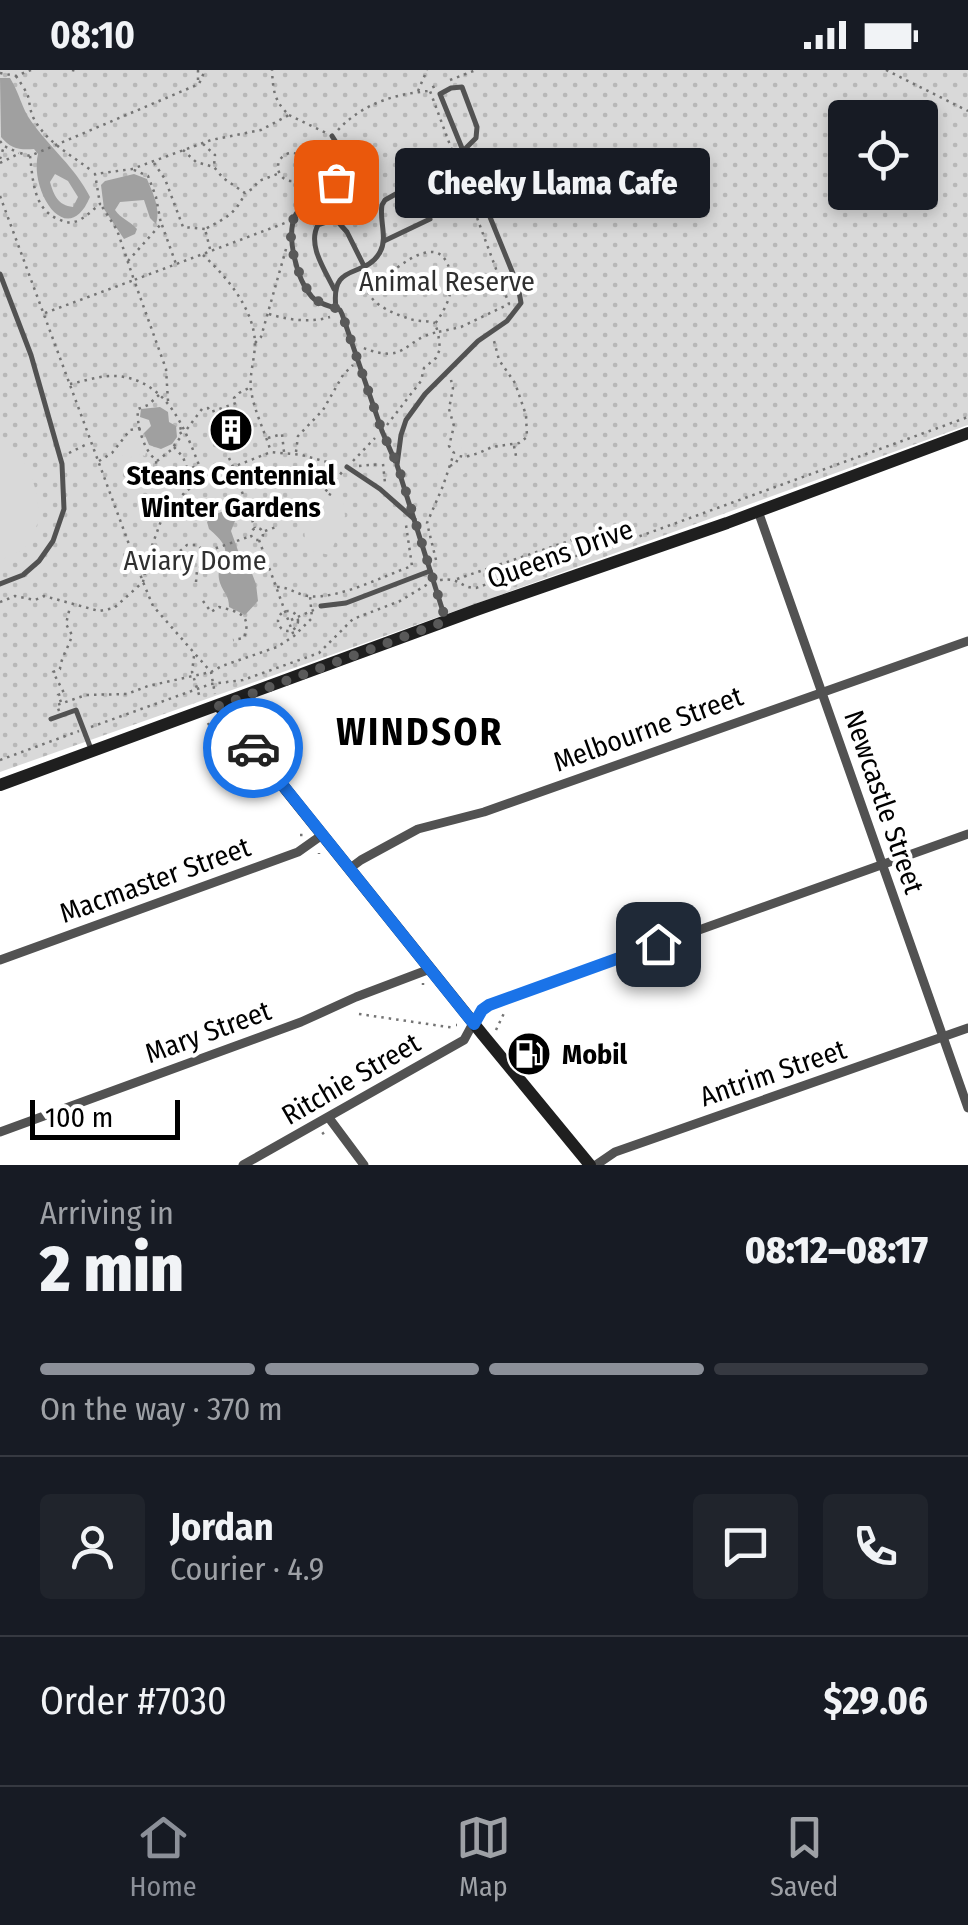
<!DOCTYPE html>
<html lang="en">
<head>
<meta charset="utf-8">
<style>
	:root { --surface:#171b24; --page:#20242c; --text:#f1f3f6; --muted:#9ea1a6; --line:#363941; --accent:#8c9099 }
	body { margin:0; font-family:"Fira Sans Condensed",sans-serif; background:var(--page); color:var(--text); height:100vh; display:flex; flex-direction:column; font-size:38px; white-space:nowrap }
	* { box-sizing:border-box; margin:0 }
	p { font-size:32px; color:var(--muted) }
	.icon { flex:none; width:55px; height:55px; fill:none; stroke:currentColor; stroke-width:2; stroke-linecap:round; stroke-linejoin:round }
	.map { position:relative; height:1095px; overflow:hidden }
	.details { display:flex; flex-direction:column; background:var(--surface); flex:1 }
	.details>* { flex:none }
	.fabs { position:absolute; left:828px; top:30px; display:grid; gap:20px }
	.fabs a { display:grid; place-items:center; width:110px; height:110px; border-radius:10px; background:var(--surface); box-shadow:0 5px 15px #0003; font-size:50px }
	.scale { position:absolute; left:30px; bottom:25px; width:150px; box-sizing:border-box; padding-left:10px; border:5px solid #000; border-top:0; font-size:28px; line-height:35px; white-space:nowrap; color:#000; -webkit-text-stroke:8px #fff; paint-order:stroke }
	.pin { position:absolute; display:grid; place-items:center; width:85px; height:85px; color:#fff; margin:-42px; border-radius:20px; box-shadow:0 5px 15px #0006 }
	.courier { position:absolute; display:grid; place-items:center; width:100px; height:100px; margin:-50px; border:8px solid #1a73e8; border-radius:50%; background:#fff; color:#222; box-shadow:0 2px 12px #0007 }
	.bubble { position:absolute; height:70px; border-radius:10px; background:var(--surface); box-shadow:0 5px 15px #0003; font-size:32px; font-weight:800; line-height:70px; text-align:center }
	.head em { font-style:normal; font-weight:800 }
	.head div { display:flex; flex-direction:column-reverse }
	.head { display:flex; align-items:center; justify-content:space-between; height:170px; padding:0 40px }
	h1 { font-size:65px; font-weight:800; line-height:75px }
	.bar { display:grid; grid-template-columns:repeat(4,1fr); gap:15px 10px; align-content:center; height:120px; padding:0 40px }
	.bar i { height:12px; border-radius:8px; background:var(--line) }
	.bar .on { background:var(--accent) }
	.bar p { grid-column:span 4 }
	.line { display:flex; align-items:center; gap:25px; padding:0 40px; border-top:2px solid var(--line) }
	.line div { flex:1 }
	.round { display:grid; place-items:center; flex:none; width:105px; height:105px; border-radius:10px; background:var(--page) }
	.status { display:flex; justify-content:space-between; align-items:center; height:70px; padding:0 50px; background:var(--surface); direction:ltr }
	.status svg { height:28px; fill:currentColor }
	.tab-bar { display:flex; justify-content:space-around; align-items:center; height:140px; border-top:2px solid var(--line); background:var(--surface); font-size:28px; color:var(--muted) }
	.tab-bar a { display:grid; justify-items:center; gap:5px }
	.tab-bar .on { color:var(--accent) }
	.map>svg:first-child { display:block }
	.park { fill:url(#park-dots); fill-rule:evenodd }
	.garden { fill:#d9d9d9 }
	.water { fill:#a0a0a0; fill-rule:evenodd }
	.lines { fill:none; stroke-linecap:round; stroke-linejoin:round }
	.path { stroke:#747474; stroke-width:2.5; stroke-dasharray:2.5 5; stroke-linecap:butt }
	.lane { stroke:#525252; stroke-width:5 }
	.street { stroke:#525252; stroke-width:9 }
	.secondary { stroke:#1f1f1f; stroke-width:12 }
	.done { stroke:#595959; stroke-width:10; stroke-dasharray:0 18 }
	.route { stroke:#1a73e8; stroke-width:12 }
	.labels { text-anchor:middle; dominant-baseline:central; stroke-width:8; stroke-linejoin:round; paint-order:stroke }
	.park-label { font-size:28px; fill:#303030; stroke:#fff }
	.poi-label { font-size:28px; font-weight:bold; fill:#000; stroke:#fff }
	.street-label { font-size:28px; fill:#000; stroke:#fff }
	.district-label { font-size:38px; font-weight:bold; letter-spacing:2.5px; fill:#000; stroke:#fff }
</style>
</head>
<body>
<div class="status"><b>08:10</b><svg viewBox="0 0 49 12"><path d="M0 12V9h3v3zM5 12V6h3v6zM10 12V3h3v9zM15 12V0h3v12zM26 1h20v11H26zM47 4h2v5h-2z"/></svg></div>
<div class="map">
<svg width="968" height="1095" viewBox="0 0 968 1095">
	<defs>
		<pattern id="park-dots" width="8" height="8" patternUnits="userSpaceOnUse" patternTransform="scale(2.5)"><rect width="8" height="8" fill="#d9d9d9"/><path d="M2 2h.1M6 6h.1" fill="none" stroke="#b8b8b8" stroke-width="1.8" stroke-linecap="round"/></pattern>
	</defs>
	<rect width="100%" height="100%" fill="#fff"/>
	<!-- park -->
	<path class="park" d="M0 0H968V355L489 529 0 702ZM845 48H920V122H845Z"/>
	<!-- garden -->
	<g class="garden">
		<path d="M141 360V369L146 382 145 386C138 383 132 386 127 390L123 388 120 378 131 362Z"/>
		<path d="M450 361 464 382 468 401 446 417 438 418C437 396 435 379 450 361Z"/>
		<path d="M0 365C29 385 53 442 28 474 21 482 10 486 0 490Z"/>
		<path d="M295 410 343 426 345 446 330 485 306 480 303 447 286 422Z"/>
	</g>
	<!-- water -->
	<g class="water">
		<path d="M0 8H10C19 22 22 39 31 51 50 78 75 97 90 127 67 181 29 121 38 84L34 79C19 80 11 79 1 67ZM55 104 68 111 78 127 73 137C58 135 54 126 50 112Z"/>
		<path d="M134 104 147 109C153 123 161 140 156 154L150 148 144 130 120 132 115 140C121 149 129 150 137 159L135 164 124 169 104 139 101 115 105 111Z"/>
		<path d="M160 337 168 342 169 352 176 356 177 367 172 374 161 379 149 375 144 363 151 356 149 350 140 347 141 339Z"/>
		<path d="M221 442 230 444 235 451 231 461 241 489 248 493 256 514 258 531 245 545 229 537C229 525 224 524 220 513 212 488 243 487 209 459L207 452 212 446Z"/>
	</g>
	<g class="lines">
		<!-- path -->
		<g class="path">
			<path d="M72 0 76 1"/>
			<path d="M198 0V13"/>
			<path d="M886 0 968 41"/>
			<path d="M0 3 16 6 31 0"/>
			<path d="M16 6C20 12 25 19 28 26 30 34 30 42 34 49 48 74 72 85 93 102"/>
			<path d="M450 10 476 0"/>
			<path d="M418 21 427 0"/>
			<path d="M289 45 326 63"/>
			<path d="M338 60C362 34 394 24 429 21"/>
			<path d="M0 71 4 76 19 83"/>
			<path d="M203 74 215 85 214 96"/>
			<path d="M183 80 196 92 214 97 223 108 245 123 252 119 259 111 280 103"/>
			<circle cx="292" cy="97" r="14"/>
			<path d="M301 85 324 71"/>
			<path d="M30 86C33 109 33 139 58 149 66 153 73 154 81 149 88 145 94 139 100 134L95 104 132 99 211 70 261 60 289 45C274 31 273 20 272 0"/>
			<path d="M0 89 4 76"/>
			<path d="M0 93 20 83 30 86 199 14 205 0"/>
			<path d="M154 93 165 109 183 157 205 159"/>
			<path d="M0 126 143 512 153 536 211 602 215 624"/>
			<path d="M162 155 176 194"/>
			<path d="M210 179 205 159C224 149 236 144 245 123"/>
			<path d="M203 185C227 207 254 239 255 273 255 288 249 305 251 320 254 341 265 362 271 382"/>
			<path d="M128 191 161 154 156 127 148 106 132 99"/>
			<path d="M368 222C374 236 395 244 410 249 418 252 426 250 435 253"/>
			<path d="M361 224C382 214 437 151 450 201 455 221 446 238 435 254L438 262C402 269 408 296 361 277"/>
			<path d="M45 243 134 210 117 160 101 135"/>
			<path d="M269 244C288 250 311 253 330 247"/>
			<path d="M255 273 261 267 286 179"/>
			<path d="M70 314C85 311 101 305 117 306 171 311 187 365 204 408L233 397 255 458"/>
			<path d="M159 325 148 335 138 339C136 354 144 381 156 390L157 406 163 408 173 403 175 407 182 405 181 401 198 396"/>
			<path d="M168 331 166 299 134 210 285 153"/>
			<path d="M387 355 421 311 424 298 436 288 440 279 438 262 461 257 509 234 430 21 431 18 438 15"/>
			<path d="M187 359 202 339 208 338 211 342 236 333 234 328 239 323 249 318"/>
			<path d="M268 368 282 364 284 382"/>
			<path d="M514 376 516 386"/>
			<path d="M174 377 183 387 187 398"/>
			<path d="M296 382 298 366 323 340 343 305 353 295"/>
			<path d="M69 383 89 373"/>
			<path d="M229 388 233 397 271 382 302 385 338 395"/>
			<path d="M99 391 112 383 130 360 145 357"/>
			<path d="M157 391 171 380 182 365 178 359 182 358"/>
			<path d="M353 391 375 368"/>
			<path d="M383 394 385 413"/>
			<path d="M359 396 381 394"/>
			<path d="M450 396 456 393 459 386 465 387 479 383 492 377 519 373 527 367 526 345 515 313 499 290 493 267"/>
			<path d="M331 425 325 422 343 401"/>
			<circle cx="257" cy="464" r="6"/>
			<path d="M265 461 276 457"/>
			<path d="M259 470 294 566"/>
			<path d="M180 481 187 475H197L204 481"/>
			<path d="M436 490 427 453 443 416 454 383 449 376 454 356 449 339 453 318 451 310"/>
			<path d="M178 492 187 500H194"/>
			<path d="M457 509 572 470 595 481"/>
			<path d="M440 510C461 507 460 518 476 518L561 487 588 485 968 347"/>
			<path d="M196 512 197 500 205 493V482L251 466"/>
			<path d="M277 517C289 517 296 524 308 526 338 530 383 506 412 496L406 455"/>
			<path d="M203 531 211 542 219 537C240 542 252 545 244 568L233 570"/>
			<path d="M0 532 15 526 35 530 44 526 99 541 114 538 143 512 149 484 161 451 185 422 204 408"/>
			<circle cx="288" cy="551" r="10"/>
			<path d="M291 550 316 539"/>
			<path d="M194 586 192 602 200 628"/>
			<path d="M61 632 58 625 64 623 53 602 60 599C61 587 69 577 72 565L66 554 70 537"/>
			<path d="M59 641 57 635 86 625 127 624 148 616 211 602 222 596 277 577 294 566 312 548 310 526"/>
			<path d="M208 653 210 657"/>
			<path d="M91 657 211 614 243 610 319 583 353 549 400 531 428 514"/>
			<path d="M216 658 218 656"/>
			<path d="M0 690 79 661"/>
			<path d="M300 765H304"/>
			<path d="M319 783V784"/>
			<path d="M423 915V913"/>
			<path d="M359 944 455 958"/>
			<path d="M456 955H457"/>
			<path d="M496 960 505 941"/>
			<path d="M322 1064 325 1062"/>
		</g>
		<!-- lane -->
		<g class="lane">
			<path d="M332 66C348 88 343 110 320 126 312 131 301 135 296 144 285 165 297 210 312 227 318 234 331 236 340 240L342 244 382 361 395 391"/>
			<path d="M384 171 430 149"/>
			<path d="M0 204 31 285 62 394 64 439 53 471 39 491 23 505 0 514"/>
			<path d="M334 219C325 200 307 175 318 155L333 150 338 152 347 162 364 196"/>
			<path d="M336 238C330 190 365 210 380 182 388 168 379 150 382 135L385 130 403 120"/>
			<path d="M347 397 380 419 414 449"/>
			<path d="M321 536 346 533 430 501"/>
			<path d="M445 548 397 395 401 365 406 350 425 324 478 271 507 251 521 233 518 216 440 24 451 18 462 17 477 57 476 68 464 80"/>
			<path d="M51 649 76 640 91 679"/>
		</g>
		<!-- street -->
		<g class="street">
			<path d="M758 441 968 1038"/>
			<path d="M349 799 361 790 418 759 484 742 968 571"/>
			<path d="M0 890 298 782 322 765"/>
			<path d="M329 1048 364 1095"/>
			<path d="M0 1062 301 952 356 927 430 899"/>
			<path d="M243 1095 464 970 477 946 489 935 968 764"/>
			<path d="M596 1095 615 1082 968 958"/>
		</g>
		<!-- secondary -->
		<g class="secondary">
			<path d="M219 636 483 965 590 1095"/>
			<path d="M0 715 476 540 727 453 968 363"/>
		</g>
	</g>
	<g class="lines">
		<!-- done -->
		<path class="done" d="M253 678 219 636 446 551 398 396 382 361 342 244C335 234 320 235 312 227 298 207 282 164 297 142 304 133 326 122 336 112"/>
		<!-- route -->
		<path class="route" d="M253 678 474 954 482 940 489 935 658 874"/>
	</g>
	<!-- icons -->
	<defs>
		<symbol id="building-disc" viewBox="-11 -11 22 22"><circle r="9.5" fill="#000" stroke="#fff"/><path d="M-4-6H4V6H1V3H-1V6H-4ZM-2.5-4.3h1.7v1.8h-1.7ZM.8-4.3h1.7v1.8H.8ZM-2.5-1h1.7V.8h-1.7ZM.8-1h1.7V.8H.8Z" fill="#fff"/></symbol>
		<symbol id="fuel-disc" viewBox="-11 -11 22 22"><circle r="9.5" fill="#000" stroke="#fff"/><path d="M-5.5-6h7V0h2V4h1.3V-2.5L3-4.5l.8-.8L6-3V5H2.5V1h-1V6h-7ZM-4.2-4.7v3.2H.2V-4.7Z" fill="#fff"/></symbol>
	</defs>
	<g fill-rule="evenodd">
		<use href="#building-disc" x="206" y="335" width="50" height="50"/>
		<use href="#fuel-disc" x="504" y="959" width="50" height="50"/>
	</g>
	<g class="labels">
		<!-- park labels -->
		<g class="park-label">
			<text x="447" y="211">Animal Reserve</text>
			<text x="195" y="490">Aviary Dome</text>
		</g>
		<!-- poi labels -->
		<g class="poi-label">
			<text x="231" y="405">Steans Centennial<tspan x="231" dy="32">Winter Gardens</tspan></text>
			<text x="562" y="984" text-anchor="start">Mobil</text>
		</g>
		<!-- street labels -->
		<g class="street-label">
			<text transform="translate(560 484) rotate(-20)">Queens Drive</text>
			<text transform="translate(648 659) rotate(-20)">Melbourne Street</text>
			<text transform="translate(884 732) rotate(71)">Newcastle Street</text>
			<text transform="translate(155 810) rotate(-20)">Macmaster Street</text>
			<text transform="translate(208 962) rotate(-20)">Mary Street</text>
			<text transform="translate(773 1003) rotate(-19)">Antrim Street</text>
			<text transform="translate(351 1009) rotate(-30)">Ritchie Street</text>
		</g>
		<!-- district labels -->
		<g class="district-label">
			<text x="420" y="662">WINDSOR</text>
		</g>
	</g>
</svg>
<div class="fabs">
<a><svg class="icon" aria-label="locate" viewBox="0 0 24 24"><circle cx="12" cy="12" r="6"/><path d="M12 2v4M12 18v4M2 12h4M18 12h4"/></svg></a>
</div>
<div class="scale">100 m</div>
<div class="pin" style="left:336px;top:112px;background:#ea580c"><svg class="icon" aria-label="bag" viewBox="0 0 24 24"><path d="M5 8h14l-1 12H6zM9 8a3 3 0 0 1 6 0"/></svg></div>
<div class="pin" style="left:658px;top:874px;background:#1f2937"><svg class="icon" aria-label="home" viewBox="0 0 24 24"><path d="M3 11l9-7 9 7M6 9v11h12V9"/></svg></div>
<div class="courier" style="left:253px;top:678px"><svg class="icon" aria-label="car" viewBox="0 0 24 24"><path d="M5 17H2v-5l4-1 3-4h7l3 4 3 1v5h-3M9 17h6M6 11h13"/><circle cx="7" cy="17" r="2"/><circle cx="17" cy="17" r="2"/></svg></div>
<div class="bubble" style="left:395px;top:78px;width:315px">Cheeky Llama Cafe</div>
</div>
<section class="details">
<div class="head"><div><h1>2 min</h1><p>Arriving in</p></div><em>08:12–08:17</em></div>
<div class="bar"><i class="on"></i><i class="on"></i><i class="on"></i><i></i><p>On the way · 370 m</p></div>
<div class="line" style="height:180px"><a class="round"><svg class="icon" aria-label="person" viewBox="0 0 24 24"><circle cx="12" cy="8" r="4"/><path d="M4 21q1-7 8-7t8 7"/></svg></a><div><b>Jordan</b><p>Courier · 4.9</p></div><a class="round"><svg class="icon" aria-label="chat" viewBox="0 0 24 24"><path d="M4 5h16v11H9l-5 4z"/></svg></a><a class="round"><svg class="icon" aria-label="phone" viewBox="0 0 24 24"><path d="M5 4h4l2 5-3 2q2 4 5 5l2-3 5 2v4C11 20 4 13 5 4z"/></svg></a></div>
<div class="line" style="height:130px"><div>Order #7030</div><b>$29.06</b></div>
</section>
<nav class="tab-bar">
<a class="on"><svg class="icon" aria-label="home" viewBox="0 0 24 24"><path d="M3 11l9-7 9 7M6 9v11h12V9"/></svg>Home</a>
<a><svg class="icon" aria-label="map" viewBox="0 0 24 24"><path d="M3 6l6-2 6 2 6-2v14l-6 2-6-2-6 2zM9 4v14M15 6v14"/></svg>Map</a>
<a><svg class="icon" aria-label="saved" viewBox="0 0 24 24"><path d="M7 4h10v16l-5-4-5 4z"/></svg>Saved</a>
</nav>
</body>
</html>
